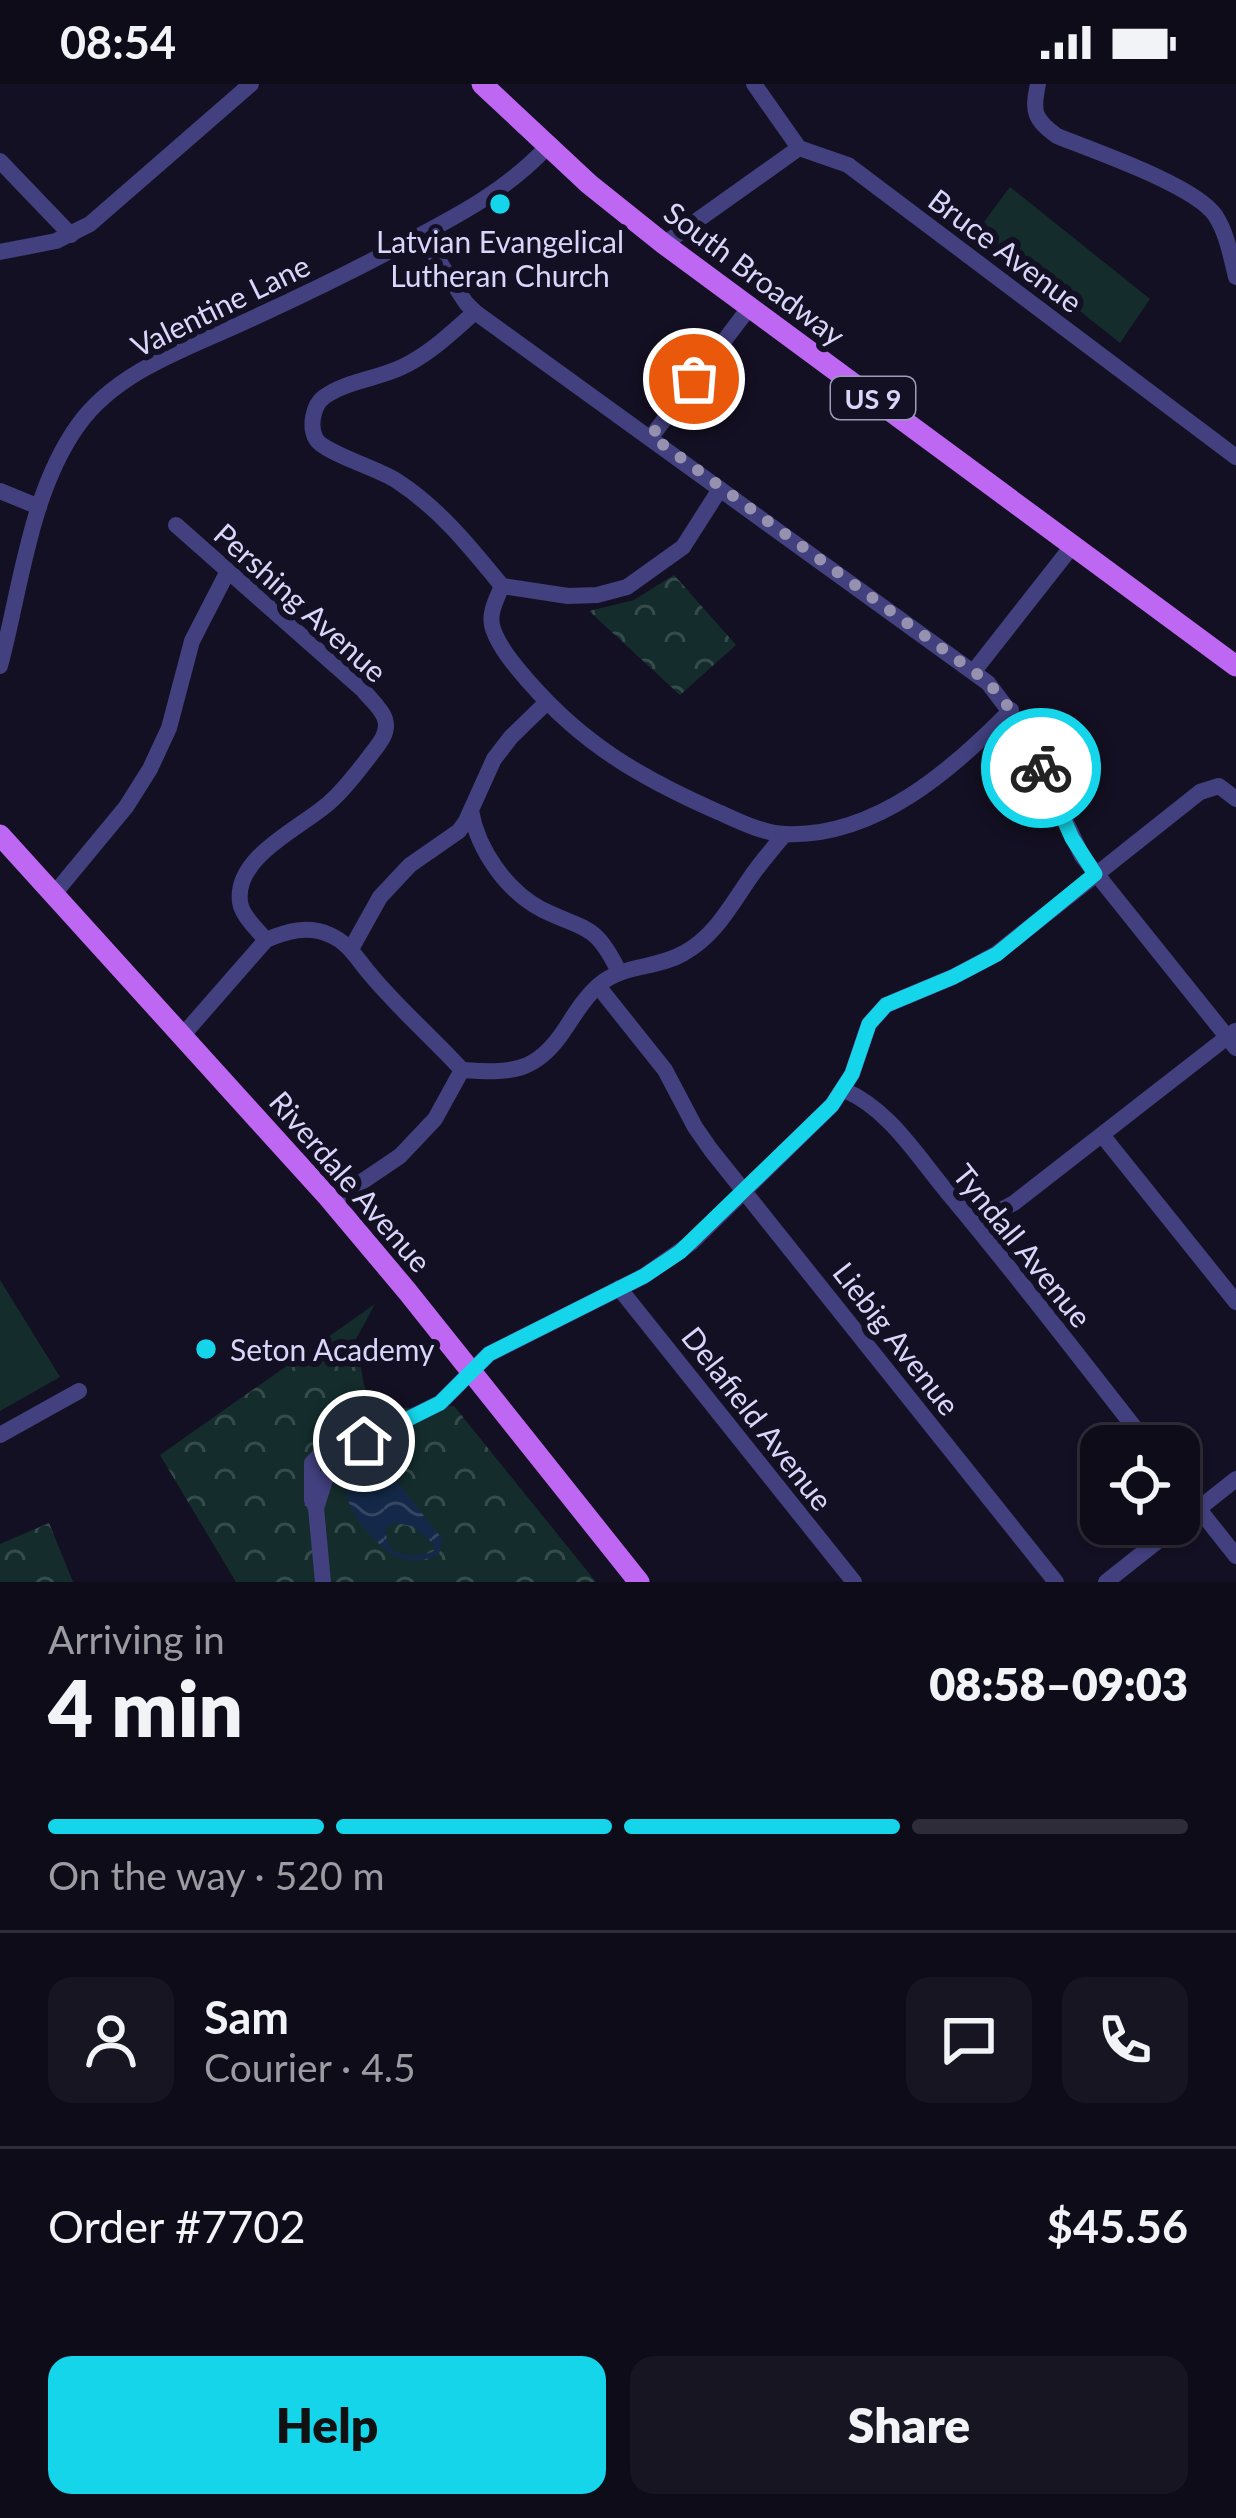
<!DOCTYPE html>
<html lang="en">
<head>
<meta charset="utf-8">
<style>
	:root { --surface:#0f0c1a; --page:#181523; --text:#f1f3f6; --muted:#9b9ba2; --line:#2f2c39; --accent:#14d5e9 }
	body { margin:0; font-family:Lato,sans-serif; background:var(--page); color:var(--text); height:100vh; display:flex; flex-direction:column; font-size:45px; white-space:nowrap }
	* { box-sizing:border-box; margin:0 }
	p { font-size:39px; color:var(--muted) }
	.icon { flex:none; width:66px; height:66px; fill:none; stroke:currentColor; stroke-width:2; stroke-linecap:round; stroke-linejoin:round }
	.map { position:relative; height:1498px; overflow:hidden }
	.panel { display:flex; flex-direction:column; background:var(--surface); flex:1 }
	.panel>* { flex:none }
	.buttons { position:absolute; left:1080px; top:1341px; display:grid; gap:24px }
	.buttons a { display:grid; place-items:center; width:120px; height:120px; border-radius:24px; background:var(--surface); box-shadow:0 3px 9px #0004,0 0 0 3px var(--line); font-size:60px }
	.pin { position:absolute; display:grid; place-items:center; width:102px; height:102px; color:#fff; margin:-51px; border:6px solid #fff; border-radius:50%; box-shadow:0 3px 12px #0007 }
	.courier { position:absolute; display:grid; place-items:center; width:120px; height:120px; margin:-60px; border:9px solid #14d5e9; border-radius:50%; background:#fff; color:#222; box-shadow:0 3px 15px #0007 }
	.overview em { font-style:normal; font-weight:800 }
	.overview div { display:flex; flex-direction:column-reverse }
	.overview { display:flex; align-items:center; justify-content:space-between; height:204px; padding:0 48px }
	h1 { font-size:78px; font-weight:800; line-height:90px }
	.bar { display:grid; grid-template-columns:repeat(4,1fr); gap:18px 12px; align-content:center; height:144px; padding:0 48px }
	.bar i { height:15px; border-radius:9px; background:var(--line) }
	.bar .current { background:var(--accent) }
	.bar p { grid-column:span 4 }
	.line { display:flex; align-items:center; gap:30px; padding:0 48px; border-top:3px solid var(--line) }
	.line div { flex:1 }
	.round { display:grid; place-items:center; flex:none; width:126px; height:126px; border-radius:24px; background:var(--page) }
	.action { display:flex; gap:24px; margin-top:auto; padding:24px 48px }
	.action a { flex:1; height:138px; border-radius:24px; background:var(--accent); color:#111; font-size:48px; font-weight:800; line-height:138px; text-align:center }
	.action a+a { background:var(--page); color:var(--text) }
	.status { display:flex; justify-content:space-between; align-items:center; height:84px; padding:0 60px; background:var(--surface); direction:ltr }
	.status svg { height:33px; fill:currentColor }
	.map>svg:first-child { display:block }
	.green { fill:#142d2c }
	.forest { fill:url(#forest-crowns) }
	.water { fill:url(#water-waves); fill-rule:evenodd }
	.lines { fill:none; stroke-linecap:round; stroke-linejoin:round }
	.minor { stroke:#42407e; stroke-width:16 }
	.major { stroke:#bd67f2; stroke-width:21 }
	.done { stroke:#9591af; stroke-width:12; stroke-dasharray:0 21.6 }
	.route { stroke:#14d5e9; stroke-width:15 }
	.poi-dot { fill:#14d5e9; stroke:#141023; stroke-width:4.5 }
	.labels { text-anchor:middle; dominant-baseline:central; stroke-width:12; stroke-linejoin:round; paint-order:stroke }
	.shield { fill:#141023; stroke:#9f9bba; stroke-width:3 }
	.shield-label { font-size:27px; font-weight:bold; fill:#dad6fb }
	.poi-label { font-size:30px; fill:#dad6fb; stroke:#141023 }
	.street-label { font-size:30px; fill:#dad6fb; stroke:#141023 }
</style>
</head>
<body>
<div class="status"><b>08:54</b><svg viewBox="0 0 49 12"><path d="M0 12V9h3v3zM5 12V6h3v6zM10 12V3h3v9zM15 12V0h3v12zM26 1h20v11H26zM47 4h2v5h-2z"/></svg></div>
<div class="map">
<svg width="1236" height="1498" viewBox="0 0 1236 1498">
	<defs>
		<pattern id="forest-crowns" width="20" height="18" patternUnits="userSpaceOnUse" patternTransform="scale(3)"><rect width="20" height="18" fill="#142d2c"/><path d="M2 6a3 3 0 1 1 6 0M12 15a3 3 0 1 1 6 0" fill="none" stroke="#364b4c"/></pattern>
		<pattern id="water-waves" width="16" height="10" patternUnits="userSpaceOnUse" patternTransform="scale(3)"><rect width="16" height="10" fill="#142949"/><path d="M0 5q4-4 8 0t8 0" fill="none" stroke="#364764"/></pattern>
	</defs>
	<rect width="100%" height="100%" fill="#141023"/>
	<!-- green -->
	<g class="green">
		<path d="M1010 103 1150 215 1120 259 978 146Z"/>
		<path d="M0 1196 60 1293 0 1327Z"/>
	</g>
	<!-- forest -->
	<g class="forest">
		<path d="M674 491 736 561 680 611 589 527 634 516Z"/>
		<path d="M375 1220 356 1255 364 1302 377 1325 454 1322 596 1498H236L160 1371Z"/>
		<path d="M49 1439 73 1498H0V1460Z"/>
	</g>
	<!-- water -->
	<path class="water" d="M365 1377 381 1380 388 1386 443 1456 439 1470C427 1476 413 1479 400 1474 371 1463 316 1394 365 1377ZM395 1439 412 1442 434 1460V1467C413 1476 381 1473 387 1443Z"/>
	<g class="lines">
		<!-- minor -->
		<g class="minor">
			<path d="M754 0 799 64 848 81 1236 373"/>
			<path d="M1038 0C1032 28 1034 35 1057 52 1094 67 1194 101 1215 131 1227 149 1231 173 1236 193"/>
			<path d="M0 77 71 151"/>
			<path d="M422 151 466 219 475 228 988 599 1022 644 1082 772 1236 964"/>
			<path d="M664 160 799 64"/>
			<path d="M0 168 56 157 90 140 251 0"/>
			<path d="M475 228C452 248 430 270 402 283 377 295 346 297 324 313 313 321 309 343 316 355 324 369 380 385 397 397 439 424 471 464 502 502L568 512 597 511 627 503 683 463 720 405"/>
			<path d="M651 353 749 224"/>
			<path d="M0 407 39 423"/>
			<path d="M176 441 363 606C370 615 382 625 385 635 389 648 380 659 372 669 359 686 346 704 330 718 303 743 234 772 240 818 242 832 257 845 266 856"/>
			<path d="M502 502C496 516 488 530 493 545 500 565 516 583 529 598 583 660 641 694 716 727 737 736 761 749 785 750 875 754 952 686 1011 626"/>
			<path d="M0 582C21 504 30 407 79 340 117 288 183 266 240 240 293 216 345 191 396 164 451 135 504 109 547 63"/>
			<path d="M974 587 1073 461"/>
			<path d="M471 727C478 766 506 806 541 825 585 847 595 838 619 888"/>
			<path d="M54 810 126 723 150 685 169 644 192 557 228 487"/>
			<path d="M351 865 380 813 410 781 459 747 466 737 494 675 511 653 547 618"/>
			<path d="M598 902 665 986 695 1043 711 1066 1056 1498"/>
			<path d="M182 952 266 856C287 847 308 841 330 851 349 859 357 875 370 890 398 924 432 953 462 986"/>
			<path d="M844 1006C889 1025 917 1072 948 1109 1017 1191 1082 1277 1149 1362"/>
			<path d="M1102 1051 1236 1218"/>
			<path d="M332 1118 400 1072 435 1035 462 986C510 989 536 990 565 945 575 930 585 913 599 901 623 880 657 885 684 869 715 852 731 821 750 794 761 778 773 764 785 750"/>
			<path d="M971 1137 995 1129 1014 1119 1235 947"/>
			<path d="M619 1204 854 1498"/>
			<path d="M0 1351 79 1307"/>
			<path d="M1179 1400 1236 1472"/>
			<path d="M316 1424 326 1393 344 1371 364 1356 440 1319 489 1270 644 1192 691 1159 832 1021 852 990 869 940 886 921 953 893 996 870 1200 708 1219 702 1236 715"/>
			<path d="M323 1498 316 1424 312 1416V1379L327 1364 363 1357"/>
			<path d="M1106 1498 1236 1395"/>
		</g>
		<!-- major -->
		<g class="major">
			<path d="M482 0 589 100 664 160 1236 582"/>
			<path d="M0 751 328 1113 407 1207 639 1498"/>
		</g>
	</g>
	<g class="lines">
		<!-- done -->
		<path class="done" d="M694 295 651 352 988 598 1011 626 1041 684"/>
		<!-- route -->
		<path class="route" d="M364 1357 440 1319 489 1270 644 1192 680 1168 832 1021 852 990 869 940 886 921 953 893 997 870 1095 790 1072 754 1041 684"/>
	</g>
	<!-- markers -->
	<g class="poi-dot">
		<circle cx="500" cy="120" r="12"/>
		<circle cx="206" cy="1265" r="12"/>
	</g>
	<g class="labels">
		<!-- shield labels -->
		<rect class="shield" x="831" y="293" width="84" height="42" rx="9"/>
		<g class="shield-label">
			<text x="873" y="314">US 9</text>
		</g>
		<!-- poi labels -->
		<g class="poi-label">
			<text x="500" y="157">Latvian Evangelical<tspan x="500" dy="34">Lutheran Church</tspan></text>
			<text x="230" y="1265" text-anchor="start">Seton Academy</text>
		</g>
		<!-- street labels -->
		<g class="street-label">
			<text transform="translate(1006 166) rotate(37)">Bruce Avenue</text>
			<text transform="translate(755 189) rotate(37)">South Broadway</text>
			<text transform="translate(220 221) rotate(-26)">Valentine Lane</text>
			<text transform="translate(301 518) rotate(42)">Pershing Avenue</text>
			<text transform="translate(351 1097) rotate(49)">Riverdale Avenue</text>
			<text transform="translate(1023 1161) rotate(51)">Tyndall Avenue</text>
			<text transform="translate(897 1254) rotate(52)">Liebig Avenue</text>
			<text transform="translate(758 1334) rotate(52)">Delafield Avenue</text>
		</g>
	</g>
</svg>
<div class="buttons">
<a><svg class="icon" aria-label="locate" viewBox="0 0 24 24"><circle cx="12" cy="12" r="6"/><path d="M12 2v4M12 18v4M2 12h4M18 12h4"/></svg></a>
</div>
<div class="pin" style="left:694px;top:295px;background:#ea580c"><svg class="icon" aria-label="bag" viewBox="0 0 24 24"><path d="M5 8h14l-1 12H6zM9 8a3 3 0 0 1 6 0"/></svg></div>
<div class="pin" style="left:364px;top:1357px;background:#1f2937"><svg class="icon" aria-label="home" viewBox="0 0 24 24"><path d="M3 11l9-7 9 7M6 9v11h12V9"/></svg></div>
<div class="courier" style="left:1041px;top:684px"><svg class="icon" aria-label="bike" viewBox="0 0 24 24"><circle cx="6" cy="16" r="4"/><circle cx="18" cy="16" r="4"/><path d="M6 16l4-8h5l3 8M10 8l3 8H6M13 5h3"/></svg></div>
</div>
<section class="panel">
<div class="overview"><div><h1>4 min</h1><p>Arriving in</p></div><em>08:58–09:03</em></div>
<div class="bar"><i class="current"></i><i class="current"></i><i class="current"></i><i></i><p>On the way · 520 m</p></div>
<div class="line" style="height:216px"><a class="round"><svg class="icon" aria-label="person" viewBox="0 0 24 24"><circle cx="12" cy="8" r="4"/><path d="M4 21q1-7 8-7t8 7"/></svg></a><div><b>Sam</b><p>Courier · 4.5</p></div><a class="round"><svg class="icon" aria-label="chat" viewBox="0 0 24 24"><path d="M4 5h16v11H9l-5 4z"/></svg></a><a class="round"><svg class="icon" aria-label="phone" viewBox="0 0 24 24"><path d="M5 4h4l2 5-3 2q2 4 5 5l2-3 5 2v4C11 20 4 13 5 4z"/></svg></a></div>
<div class="line" style="height:156px"><div>Order #7702</div><b>$45.56</b></div>
<div class="action"><a>Help</a><a>Share</a></div>
</section>
</body>
</html>
